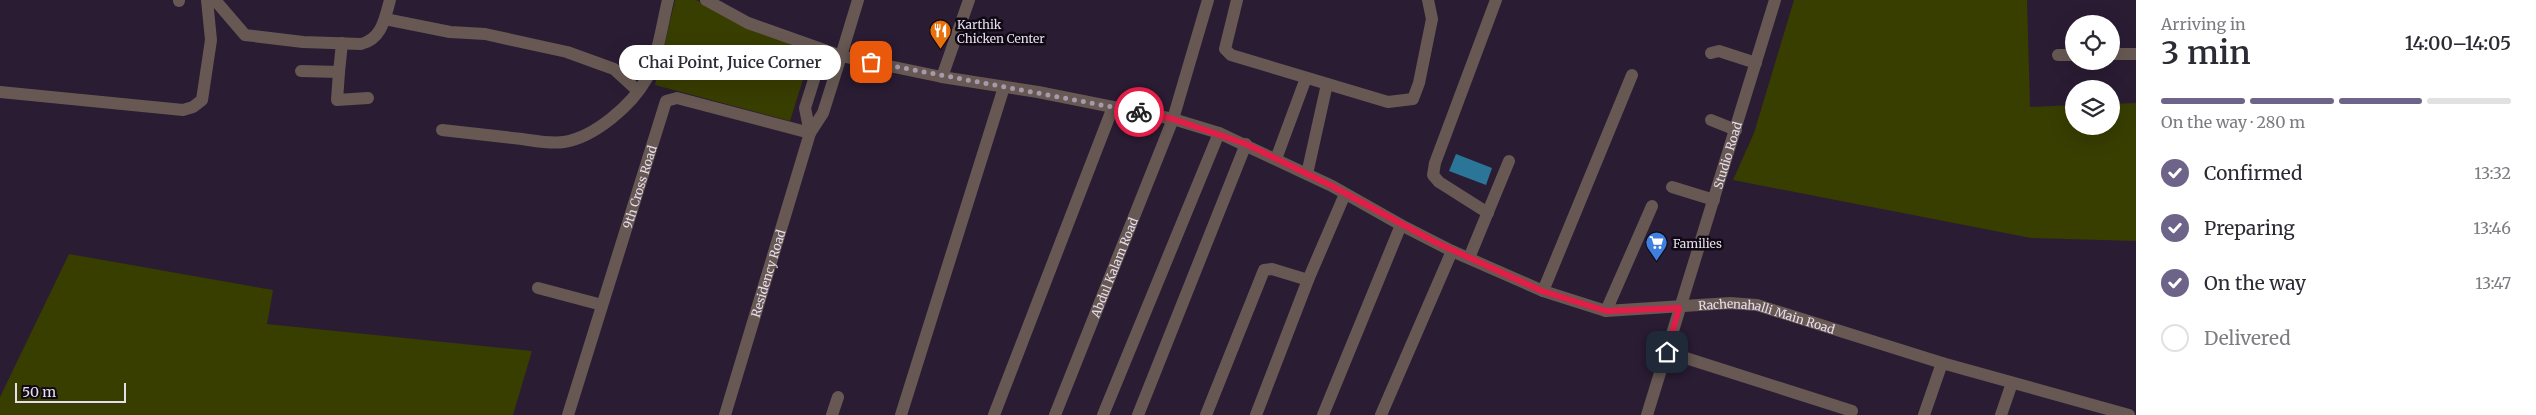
<!DOCTYPE html>
<html lang="en">
<head>
<meta charset="utf-8">
<style>
	:root { --surface:#fff; --page:#f2f2f3; --text:#2b2b33; --muted:#7c7c81; --line:#e1e1e2; --accent:#6e6389 }
	body { margin:0; font-family:Merriweather,serif; background:var(--page); color:var(--text); height:100vh; display:flex; flex-direction:column; font-size:19px; white-space:nowrap }
	* { box-sizing:border-box; margin:0 }
	p { font-size:16px; color:var(--muted) }
	.icon { flex:none; width:28px; height:28px; fill:none; stroke:currentColor; stroke-width:2; stroke-linecap:round; stroke-linejoin:round }
	.map { position:relative; flex:1; overflow:hidden }
	.panel { display:flex; flex-direction:column; background:var(--surface); width:400px }
	.panel>* { flex:none }
	.controls { position:absolute; left:2065px; top:15px; display:grid; gap:10px }
	.controls a { display:grid; place-items:center; width:55px; height:55px; border-radius:50%; background:var(--surface); box-shadow:0 5px 20px #0002; font-size:25px }
	.scale { position:absolute; left:15px; bottom:12px; width:111px; box-sizing:border-box; padding-left:5px; border:2px solid #e7deed; border-top:0; font-size:14px; line-height:18px; white-space:nowrap; color:#e7deed; -webkit-text-stroke:4px #0f0913; paint-order:stroke }
	.pin { position:absolute; display:grid; place-items:center; width:42px; height:42px; color:#fff; margin:-21px; border-radius:10px; box-shadow:0 2px 8px #0006 }
	.courier { position:absolute; display:grid; place-items:center; width:50px; height:50px; margin:-25px; border:4px solid #e11d48; border-radius:50%; background:#fff; color:#222; box-shadow:0 1px 6px #0007 }
	.bubble { position:absolute; height:35px; border-radius:18px; background:var(--surface); box-shadow:0 5px 20px #0002; font-size:16px; font-weight:600; line-height:35px; text-align:center }
	.summary em { font-style:normal; font-weight:600 }
	.summary div { display:flex; flex-direction:column-reverse }
	.summary { display:flex; align-items:center; justify-content:space-between; height:85px; padding:0 25px }
	h1 { font-size:32px; font-weight:600; line-height:38px }
	.bar { display:grid; grid-template-columns:repeat(4,1fr); gap:8px 5px; align-content:center; height:60px; padding:0 25px }
	.bar i { height:6px; border-radius:4px; background:var(--line) }
	.bar .active { background:var(--accent) }
	.bar p { grid-column:span 4 }
	ol { padding:0 25px; list-style:none }
	li { display:flex; align-items:center; gap:15px; height:55px }
	li p { margin-inline-start:auto }
	li .icon { padding:5px; border-radius:50%; background:var(--accent); color:#fff; stroke-width:4 }
	li:last-child { color:var(--muted) }
	li i { width:28px; height:28px; border:2px solid var(--line); border-radius:50% }
	main { display:flex; flex:1; min-height:0 }
	.map>svg:first-child { display:block }
	.green { fill:#383d00 }
	.water { fill:#2a7598 }
	.lines { fill:none; stroke-linecap:round; stroke-linejoin:round }
	.minor { stroke:#675853; stroke-width:12 }
	.tertiary { stroke:#675853; stroke-width:12 }
	.done { stroke:#a59aac; stroke-width:5; stroke-dasharray:0 9 }
	.route { stroke:#e11d48; stroke-width:6 }
	.labels { text-anchor:middle; dominant-baseline:central; stroke-width:5; stroke-linejoin:round; paint-order:stroke }
	.poi-label { font-size:12px; fill:#e7deed; stroke:#0f0913; text-anchor:start }
	.street-label { font-size:12px; fill:#e7deed; stroke:#0f0913 }
</style>
</head>
<body>
<main>
<div class="map">
<svg width="2136" height="415" viewBox="0 0 2136 415">
	<rect width="100%" height="100%" fill="#2a1c33"/>
	<!-- green -->
	<g class="green">
		<path d="M675 0H696L811 54 790 121 655 85Z"/>
		<path d="M1794 0H2027L2030 107 2074 105V126H2111V104L2136 103V241L2031 238 1733 180 1754 133Z"/>
		<path d="M69 254 273 290 267 324 532 351 513 415H0V397Z"/>
	</g>
	<!-- water -->
	<path class="water" d="M1456 154 1492 168 1486 185 1449 171Z"/>
	<g class="lines">
		<!-- minor -->
		<g class="minor">
			<path d="M179 0V1"/>
			<path d="M215 0 245 35 303 42 361 44C382 39 385 18 390 0"/>
			<path d="M1237 0 1225 49 1231 55 1388 102 1413 99 1419 83 1432 19 1428 0"/>
			<path d="M385 19 450 32 485 34 567 52 614 69 638 91"/>
			<path d="M1711 53 1719 51 1756 63"/>
			<path d="M2111 54H2136"/>
			<path d="M2058 55H2074"/>
			<path d="M841 56 858 0"/>
			<path d="M301 71 339 72 342 43"/>
			<path d="M339 72 337 100 368 98"/>
			<path d="M942 77 969 0"/>
			<path d="M0 92 183 110 193 107 202 100 211 40 207 0"/>
			<path d="M1711 120 1736 130"/>
			<path d="M442 130C469 133 496 136 522 139 536 141 551 144 564 142 595 137 632 105 647 78 658 55 662 25 668 0"/>
			<path d="M1276 159 1306 78"/>
			<path d="M1307 174 1327 84"/>
			<path d="M1672 187 1714 200"/>
			<path d="M1488 213 1439 182 1433 175 1435 163 1496 0"/>
			<path d="M1469 258 1509 161"/>
			<path d="M538 288 602 305"/>
			<path d="M1543 291 1632 75"/>
			<path d="M1606 311 1652 206"/>
			<path d="M1667 352 1852 411"/>
			<path id="s1" d="M568 415 666 101 677 98 810 133"/>
			<path d="M832 415 838 397"/>
			<path d="M901 415 1004 87"/>
			<path d="M994 415 1113 107"/>
			<path id="s2" d="M1055 415 1173 119 1208 0"/>
			<path d="M1103 415 1219 133"/>
			<path d="M1138 415 1246 144"/>
			<path d="M1206 415 1264 270 1272 269 1308 280"/>
			<path d="M1256 415 1308 280 1345 194"/>
			<path d="M1323 415 1401 225"/>
			<path d="M1381 415 1452 251"/>
			<path id="s3" d="M1647 415 1775 0"/>
			<path d="M1924 415 1942 363"/>
			<path d="M2001 415 2012 383"/>
		</g>
		<!-- tertiary -->
		<g class="tertiary">
			<path id="s4" d="M706 0 748 23 841 56 942 77 1038 92 1173 119 1219 133 1332 186 1401 225 1452 251 1543 291 1606 311 1730 303 1757 305 1942 363 2129 415"/>
			<path d="M810 133 805 108 823 51"/>
			<path id="s5" d="M725 415 810 133 823 113 841 56"/>
		</g>
	</g>
	<g class="lines">
		<!-- done -->
		<path class="done" d="M871 62 1139 112"/>
		<!-- route -->
		<path class="route" d="M1139 112 1173 119 1246 144 1332 186 1435 242 1542 291 1606 311 1679 308 1667 352"/>
	</g>
	<!-- icons -->
	<defs>
		<symbol id="restaurant-pin" viewBox="-11 -11 22 30"><path d="M0 17L-7.5 6A9.5 9.5 0 1 1 7.5 6Z" fill="#e8710a" stroke="#0f0913"/><path d="M-5-6h1v4h1v-4h1v4h1v-4h1v5L-1.5 .5V6h-2V.5L-5-1ZM5-6V6H3V1.5H1.5Q1.5-4 5-6Z" fill="#fff"/></symbol>
		<symbol id="supermarket-pin" viewBox="-11 -11 22 30"><path d="M0 17L-7.5 6A9.5 9.5 0 1 1 7.5 6Z" fill="#3f7fe0" stroke="#0f0913"/><path d="M-6-5.5h2.5l.6 2H6L4.5 2H-2.5L-4.4-4H-6ZM-1.5 3.2a1.3 1.3 0 1 0 .1 0ZM3 3.2a1.3 1.3 0 1 0 .1 0Z" fill="#fff"/></symbol>
	</defs>
	<g fill-rule="evenodd">
		<use href="#restaurant-pin" x="928" y="18" width="25" height="34"/>
		<use href="#supermarket-pin" x="1644" y="230" width="25" height="34"/>
	</g>
	<g class="labels">
		<!-- poi labels -->
		<g class="poi-label">
			<text x="957" y="24">Karthik<tspan x="957" dy="14">Chicken Center</tspan></text>
			<text x="1673" y="243">Families</text>
		</g>
		<!-- street labels -->
		<g class="street-label">
			<text stroke="none"><textPath href="#s3" startOffset="272">Studio Road</textPath></text>
			<text stroke="none"><textPath href="#s1" startOffset="239">9th Cross Road</textPath></text>
			<text stroke="none"><textPath href="#s2" startOffset="159">Abdul Kalam Road</textPath></text>
			<text stroke="none"><textPath href="#s5" startOffset="148">Residency Road</textPath></text>
			<text stroke="none"><textPath href="#s4" startOffset="1122">Rachenahalli Main Road</textPath></text>
		</g>
	</g>
</svg>
<div class="controls">
<a><svg class="icon" aria-label="locate" viewBox="0 0 24 24"><circle cx="12" cy="12" r="6"/><path d="M12 2v4M12 18v4M2 12h4M18 12h4"/></svg></a>
<a><svg class="icon" aria-label="layers" viewBox="0 0 24 24"><path d="M12 4l9 5-9 5-9-5zM3 14l9 5 9-5"/></svg></a>
</div>
<div class="scale">50 m</div>
<div class="pin" style="left:871px;top:62px;background:#ea580c"><svg class="icon" aria-label="bag" viewBox="0 0 24 24"><path d="M5 8h14l-1 12H6zM9 8a3 3 0 0 1 6 0"/></svg></div>
<div class="pin" style="left:1667px;top:352px;background:#1f2937"><svg class="icon" aria-label="home" viewBox="0 0 24 24"><path d="M3 11l9-7 9 7M6 9v11h12V9"/></svg></div>
<div class="courier" style="left:1139px;top:112px"><svg class="icon" aria-label="bike" viewBox="0 0 24 24"><circle cx="6" cy="16" r="4"/><circle cx="18" cy="16" r="4"/><path d="M6 16l4-8h5l3 8M10 8l3 8H6M13 5h3"/></svg></div>
<div class="bubble" style="left:619px;top:45px;width:222px">Chai Point, Juice Corner</div>
</div>
<section class="panel">
<div class="summary"><div><h1>3 min</h1><p>Arriving in</p></div><em>14:00–14:05</em></div>
<div class="bar"><i class="active"></i><i class="active"></i><i class="active"></i><i></i><p>On the way · 280 m</p></div>
<ol>
<li><svg class="icon" aria-label="check" viewBox="0 0 24 24"><path d="M5 12l5 5 9-10"/></svg>Confirmed<p>13:32</p></li>
<li><svg class="icon" aria-label="check" viewBox="0 0 24 24"><path d="M5 12l5 5 9-10"/></svg>Preparing<p>13:46</p></li>
<li><svg class="icon" aria-label="check" viewBox="0 0 24 24"><path d="M5 12l5 5 9-10"/></svg>On the way<p>13:47</p></li>
<li><i></i>Delivered</li>
</ol>
</section>
</main>
</body>
</html>
